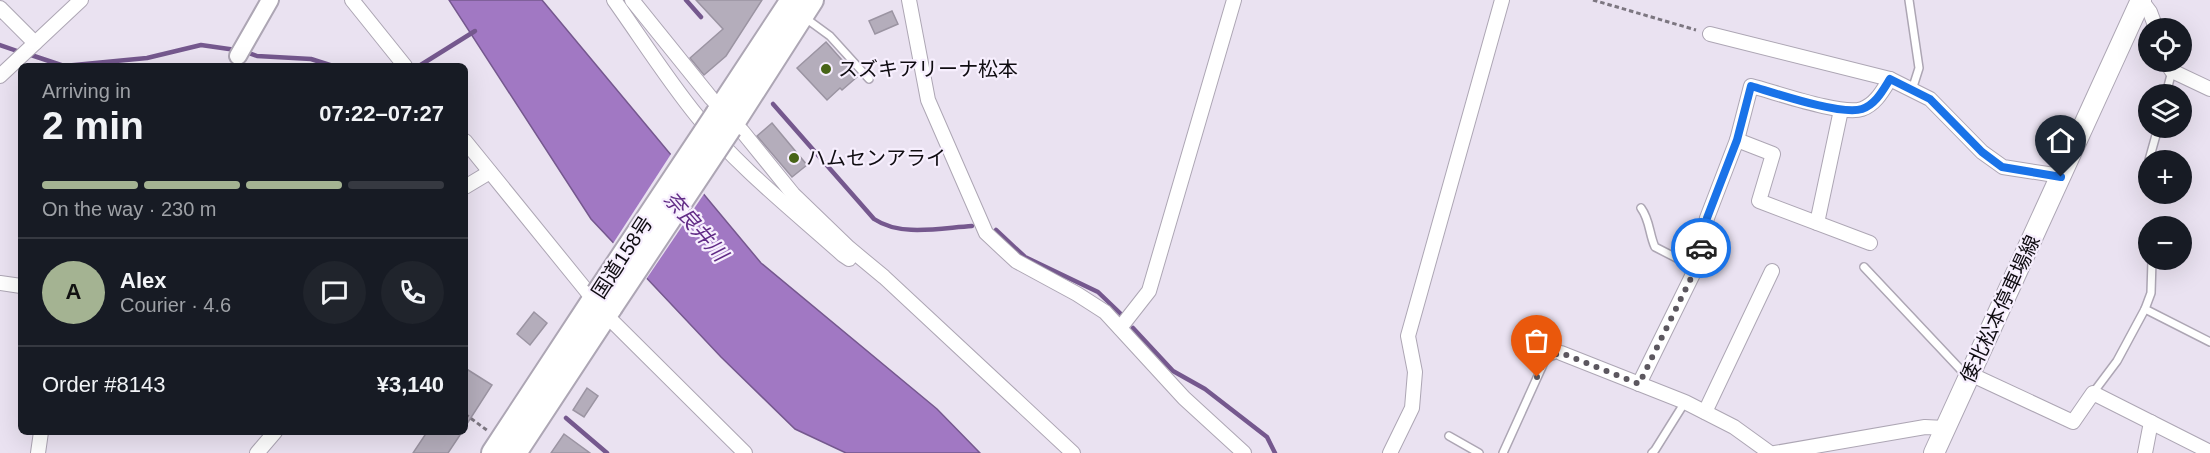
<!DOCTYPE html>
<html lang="en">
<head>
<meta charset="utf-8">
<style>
	:root { --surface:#171b24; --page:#20242c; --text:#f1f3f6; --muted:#9ea1a6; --line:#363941; --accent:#a4b392 }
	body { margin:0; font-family:Helvetica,"Noto Sans JP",sans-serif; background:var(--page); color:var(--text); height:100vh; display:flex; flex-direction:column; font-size:22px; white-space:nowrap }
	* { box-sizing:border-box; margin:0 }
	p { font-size:20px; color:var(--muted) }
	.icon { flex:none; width:33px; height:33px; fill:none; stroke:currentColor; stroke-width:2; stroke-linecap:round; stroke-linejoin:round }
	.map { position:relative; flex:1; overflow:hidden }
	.drawer { position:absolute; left:18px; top:63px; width:450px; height:372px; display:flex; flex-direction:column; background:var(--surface); border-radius:9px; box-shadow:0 6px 24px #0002 }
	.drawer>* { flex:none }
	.fabs { position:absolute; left:2138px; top:18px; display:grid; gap:12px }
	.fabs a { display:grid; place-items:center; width:54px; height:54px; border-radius:50%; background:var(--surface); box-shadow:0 6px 24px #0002; font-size:30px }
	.pin { position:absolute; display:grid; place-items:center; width:51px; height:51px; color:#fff; margin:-62px -26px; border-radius:50% 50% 50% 0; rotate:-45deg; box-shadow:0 0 6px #0007 }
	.pin .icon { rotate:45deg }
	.courier { position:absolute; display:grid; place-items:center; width:60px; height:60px; margin:-30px; border:4px solid #1a73e8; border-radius:50%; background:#fff; color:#222; box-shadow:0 2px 8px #0007 }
	.summary em { font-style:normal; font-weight:700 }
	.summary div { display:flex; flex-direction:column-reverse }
	.summary { display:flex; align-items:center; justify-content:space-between; height:102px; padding:0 24px }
	h1 { font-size:39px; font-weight:700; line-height:45px }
	.bar { display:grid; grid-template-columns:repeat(4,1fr); gap:9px 6px; align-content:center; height:72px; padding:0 24px }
	.bar i { height:8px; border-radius:4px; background:var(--line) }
	.bar .on { background:var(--accent) }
	.bar p { grid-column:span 4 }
	.line { display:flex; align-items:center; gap:15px; padding:0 24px; border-top:2px solid var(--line) }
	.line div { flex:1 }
	.round { display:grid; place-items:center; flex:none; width:63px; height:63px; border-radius:32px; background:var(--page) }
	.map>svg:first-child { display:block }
	.water { fill:#a178c3; stroke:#75588e; stroke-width:1.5 }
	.pier { fill:#eae2f1 }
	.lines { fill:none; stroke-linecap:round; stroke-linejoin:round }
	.stream { stroke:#75588e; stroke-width:4.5 }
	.building { fill:#b4adbb; stroke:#9b94a2; stroke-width:1.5 }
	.service-casing { stroke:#ada6b4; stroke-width:10 }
	.minor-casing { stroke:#ada6b4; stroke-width:16 }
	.tertiary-casing { stroke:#ada6b4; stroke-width:20 }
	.secondary-casing { stroke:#ada6b4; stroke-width:22 }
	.trunk-casing { stroke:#ada6b4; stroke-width:26 }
	.path { stroke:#7c7680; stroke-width:3; stroke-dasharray:4.5 3; stroke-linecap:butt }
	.service { stroke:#fff; stroke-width:7 }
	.minor { stroke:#fff; stroke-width:14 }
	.tertiary { stroke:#fff; stroke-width:16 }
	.secondary { stroke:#fff; stroke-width:20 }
	.trunk { stroke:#fff; stroke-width:22 }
	.trunk-bridge-casing { stroke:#ada6b4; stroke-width:26; stroke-linecap:butt }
	.trunk-bridge { stroke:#fff; stroke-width:22 }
	.done { stroke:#5c575f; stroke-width:6; stroke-dasharray:0 10.8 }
	.route { stroke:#1a73e8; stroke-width:8 }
	.poi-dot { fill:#476417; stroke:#f7effe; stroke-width:2 }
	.labels { text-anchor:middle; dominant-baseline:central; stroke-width:4.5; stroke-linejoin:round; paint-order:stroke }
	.poi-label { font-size:20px; fill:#0f0c11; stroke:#f7effe; text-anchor:start }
	.street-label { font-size:20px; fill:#0f0c11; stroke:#f7effe }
	.water-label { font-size:21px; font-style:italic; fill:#612b86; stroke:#f7effe }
</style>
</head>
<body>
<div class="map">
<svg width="2210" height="453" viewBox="0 0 2210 453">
	<rect width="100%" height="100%" fill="#eae2f1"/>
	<!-- water -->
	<path class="water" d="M449 0H542L761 263 937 409 980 453H846L795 429 721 357 591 219Z"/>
	<!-- pier -->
	<path class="pier" d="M673 151 706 191 645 281 612 245Z"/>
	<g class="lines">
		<!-- stream -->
		<g class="stream">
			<path d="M686 0 701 17"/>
			<path d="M0 45 20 52"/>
			<path d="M28 54 64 66 147 58 201 45 243 51 257 56 311 59 333 66"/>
			<path d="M419 66 475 31"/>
			<path d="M773 104 874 219C901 237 940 228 972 226"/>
			<path d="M996 230 1025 257 1098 292 1122 315"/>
			<path d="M1133 328 1173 371 1205 389 1267 437 1275 453"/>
			<path d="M566 418 607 453"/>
		</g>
	</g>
	<!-- building -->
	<g class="building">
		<path d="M696 0H762L726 56 704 75 690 58 723 29Z"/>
		<path d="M892 11 898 24 875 34 869 21Z"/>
		<path d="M826 42 857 77 842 90 840 88 827 100 797 68Z"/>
		<path d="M772 123 807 165 792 177 757 136Z"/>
		<path d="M534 312 547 323 530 345 517 334Z"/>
		<path d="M465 368 492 385 465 427Z"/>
		<path d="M587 388 598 396 584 417 573 410Z"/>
		<path d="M427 432H462L448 453H413Z"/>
		<path d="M564 434 590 453H551Z"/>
	</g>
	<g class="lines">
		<defs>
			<g id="service">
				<path d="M1909 0 1919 68 1912 90"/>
				<path d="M804 17 830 36 869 79"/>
				<path d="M2166 94 2172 71"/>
				<path d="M2149 160 2158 128"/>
				<path d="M2146 174 2148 165"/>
				<path d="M1641 208C1650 220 1649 234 1655 247L1696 268"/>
				<path d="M1864 267 1961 370 1969 374"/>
				<path d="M2145 309 2210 342"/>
				<path d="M2093 393 2117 361 2145 309 2151 293 2152 260"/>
				<path d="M1449 436 1479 453"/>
				<path d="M1503 453 1546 358 1561 353"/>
				<path d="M1652 453 1655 450 1685 402"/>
			</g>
			<g id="minor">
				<path d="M352 0 405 66"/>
				<path d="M614 0C641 38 667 79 697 116 738 167 794 211 843 255L849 259"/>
				<path d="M632 0 711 98 742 131 793 194 849 248 884 277 1073 453"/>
				<path d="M909 0 928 100 986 233 1016 261 1077 294 1105 312 1184 398 1244 453"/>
				<path d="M2141 0 2150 12 2156 28"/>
				<path d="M0 8 35 43"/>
				<path d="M1710 34 1890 79 1930 99 1982 152 2003 167 2061 176"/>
				<path d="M2166 62 2172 71 2210 89"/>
				<path d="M0 76 81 0"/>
				<path d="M1737 140 1773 154 1759 201 1870 243"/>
				<path d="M465 141 594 300"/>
				<path d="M465 187 490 172"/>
				<path d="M1817 223 1841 110"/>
				<path d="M0 283 21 286"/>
				<path d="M605 314 745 453"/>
				<path d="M1120 328 1149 291 1234 0"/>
				<path d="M1561 353 1685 402 1734 427 1770 453"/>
				<path d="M1970 374 2073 422 2093 393 2210 452"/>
				<path d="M1639 384 1696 268 1707 218 1737 140 1751 86C1775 92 1842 116 1862 109 1876 104 1883 90 1890 79"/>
				<path d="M1705 412 1772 271"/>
				<path d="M38 453 41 432"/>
				<path d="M257 453 275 432"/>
				<path d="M1390 453 1412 408 1415 372 1408 336 1502 0"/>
				<path d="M1775 453 1925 427 1945 428"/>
				<path d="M2145 453 2151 422"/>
			</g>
			<path id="tertiary" d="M238 56 270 0"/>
			<path id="secondary" d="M1934 453 2141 0"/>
			<g id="trunk">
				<path d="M717 114 792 0"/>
				<path d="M730 128 812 0"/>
				<path d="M493 453 598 293"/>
				<path d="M515 453 611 307"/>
			</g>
		</defs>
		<!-- service casing -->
		<use href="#service" class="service-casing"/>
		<!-- minor casing -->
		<use href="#minor" class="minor-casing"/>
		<!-- tertiary casing -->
		<use href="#tertiary" class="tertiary-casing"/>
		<!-- secondary casing -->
		<use href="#secondary" class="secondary-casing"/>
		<!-- trunk casing -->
		<use href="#trunk" class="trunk-casing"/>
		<!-- path -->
		<g class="path">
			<path d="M1593 0 1696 30"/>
			<path d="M465 414 488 431"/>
		</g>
		<!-- service -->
		<use href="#service" class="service"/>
		<!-- minor -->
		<use href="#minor" class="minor"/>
		<!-- tertiary -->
		<use href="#tertiary" class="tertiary"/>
		<!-- secondary -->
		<use href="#secondary" class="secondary"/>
		<!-- trunk -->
		<use href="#trunk" class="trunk"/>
		<defs>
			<g id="trunk-bridge">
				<path d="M598 293 717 114"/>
				<path d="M611 307 730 128"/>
			</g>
		</defs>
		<!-- trunk-bridge casing -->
		<use href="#trunk-bridge" class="trunk-bridge-casing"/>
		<!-- trunk-bridge -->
		<use href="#trunk-bridge" class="trunk-bridge"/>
	</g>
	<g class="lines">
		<!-- done -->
		<path class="done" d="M1537 377 1546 357 1561 353 1639 384 1696 268 1701 248"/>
		<!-- route -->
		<path class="route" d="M1701 248 1707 218 1737 140 1751 86C1775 93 1842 116 1862 109 1876 104 1883 90 1890 79L1930 99 1982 152 2002 167 2061 177"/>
	</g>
	<!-- markers -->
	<g class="poi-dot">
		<circle cx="826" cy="69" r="6"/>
		<circle cx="794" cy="158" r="6"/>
	</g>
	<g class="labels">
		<!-- poi labels -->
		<g class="poi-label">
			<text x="838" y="69">スズキアリーナ松本</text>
			<text x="806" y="158">ハムセンアライ</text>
		</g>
		<!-- street labels -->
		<g class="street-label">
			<text transform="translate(622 257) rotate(-57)">国道158号</text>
			<text transform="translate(2000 309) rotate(-65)">倭北松本停車場線</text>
		</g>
		<!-- water labels -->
		<g class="water-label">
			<text transform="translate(696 226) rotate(49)">奈良井川</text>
		</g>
	</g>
</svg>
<div class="fabs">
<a><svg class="icon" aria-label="locate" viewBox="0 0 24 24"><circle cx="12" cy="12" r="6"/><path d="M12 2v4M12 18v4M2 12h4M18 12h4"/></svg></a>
<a><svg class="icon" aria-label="layers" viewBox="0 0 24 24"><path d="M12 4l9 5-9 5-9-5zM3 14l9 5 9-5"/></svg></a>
<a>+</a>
<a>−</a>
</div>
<div class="pin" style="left:1537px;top:377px;background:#ea580c"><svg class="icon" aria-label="bag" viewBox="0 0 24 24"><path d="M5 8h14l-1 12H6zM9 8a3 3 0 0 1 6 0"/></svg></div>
<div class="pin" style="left:2061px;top:177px;background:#1f2937"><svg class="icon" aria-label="home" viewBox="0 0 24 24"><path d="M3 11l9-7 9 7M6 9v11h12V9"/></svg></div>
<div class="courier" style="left:1701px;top:248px"><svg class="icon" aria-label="car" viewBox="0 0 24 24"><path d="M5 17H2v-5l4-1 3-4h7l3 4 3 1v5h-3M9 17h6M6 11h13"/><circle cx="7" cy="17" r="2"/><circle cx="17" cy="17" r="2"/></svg></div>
<section class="drawer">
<div class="summary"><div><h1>2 min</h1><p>Arriving in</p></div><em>07:22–07:27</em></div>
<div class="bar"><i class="on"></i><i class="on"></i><i class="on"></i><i></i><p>On the way · 230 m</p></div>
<div class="line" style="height:108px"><b class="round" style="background:var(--accent);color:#111">A</b><div><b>Alex</b><p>Courier · 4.6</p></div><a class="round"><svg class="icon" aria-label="chat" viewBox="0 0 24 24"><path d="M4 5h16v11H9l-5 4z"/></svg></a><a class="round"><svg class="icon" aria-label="phone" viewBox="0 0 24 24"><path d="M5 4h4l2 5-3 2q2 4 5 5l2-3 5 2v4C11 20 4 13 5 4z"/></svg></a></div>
<div class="line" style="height:78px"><div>Order #8143</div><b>¥3,140</b></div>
</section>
</div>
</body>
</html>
